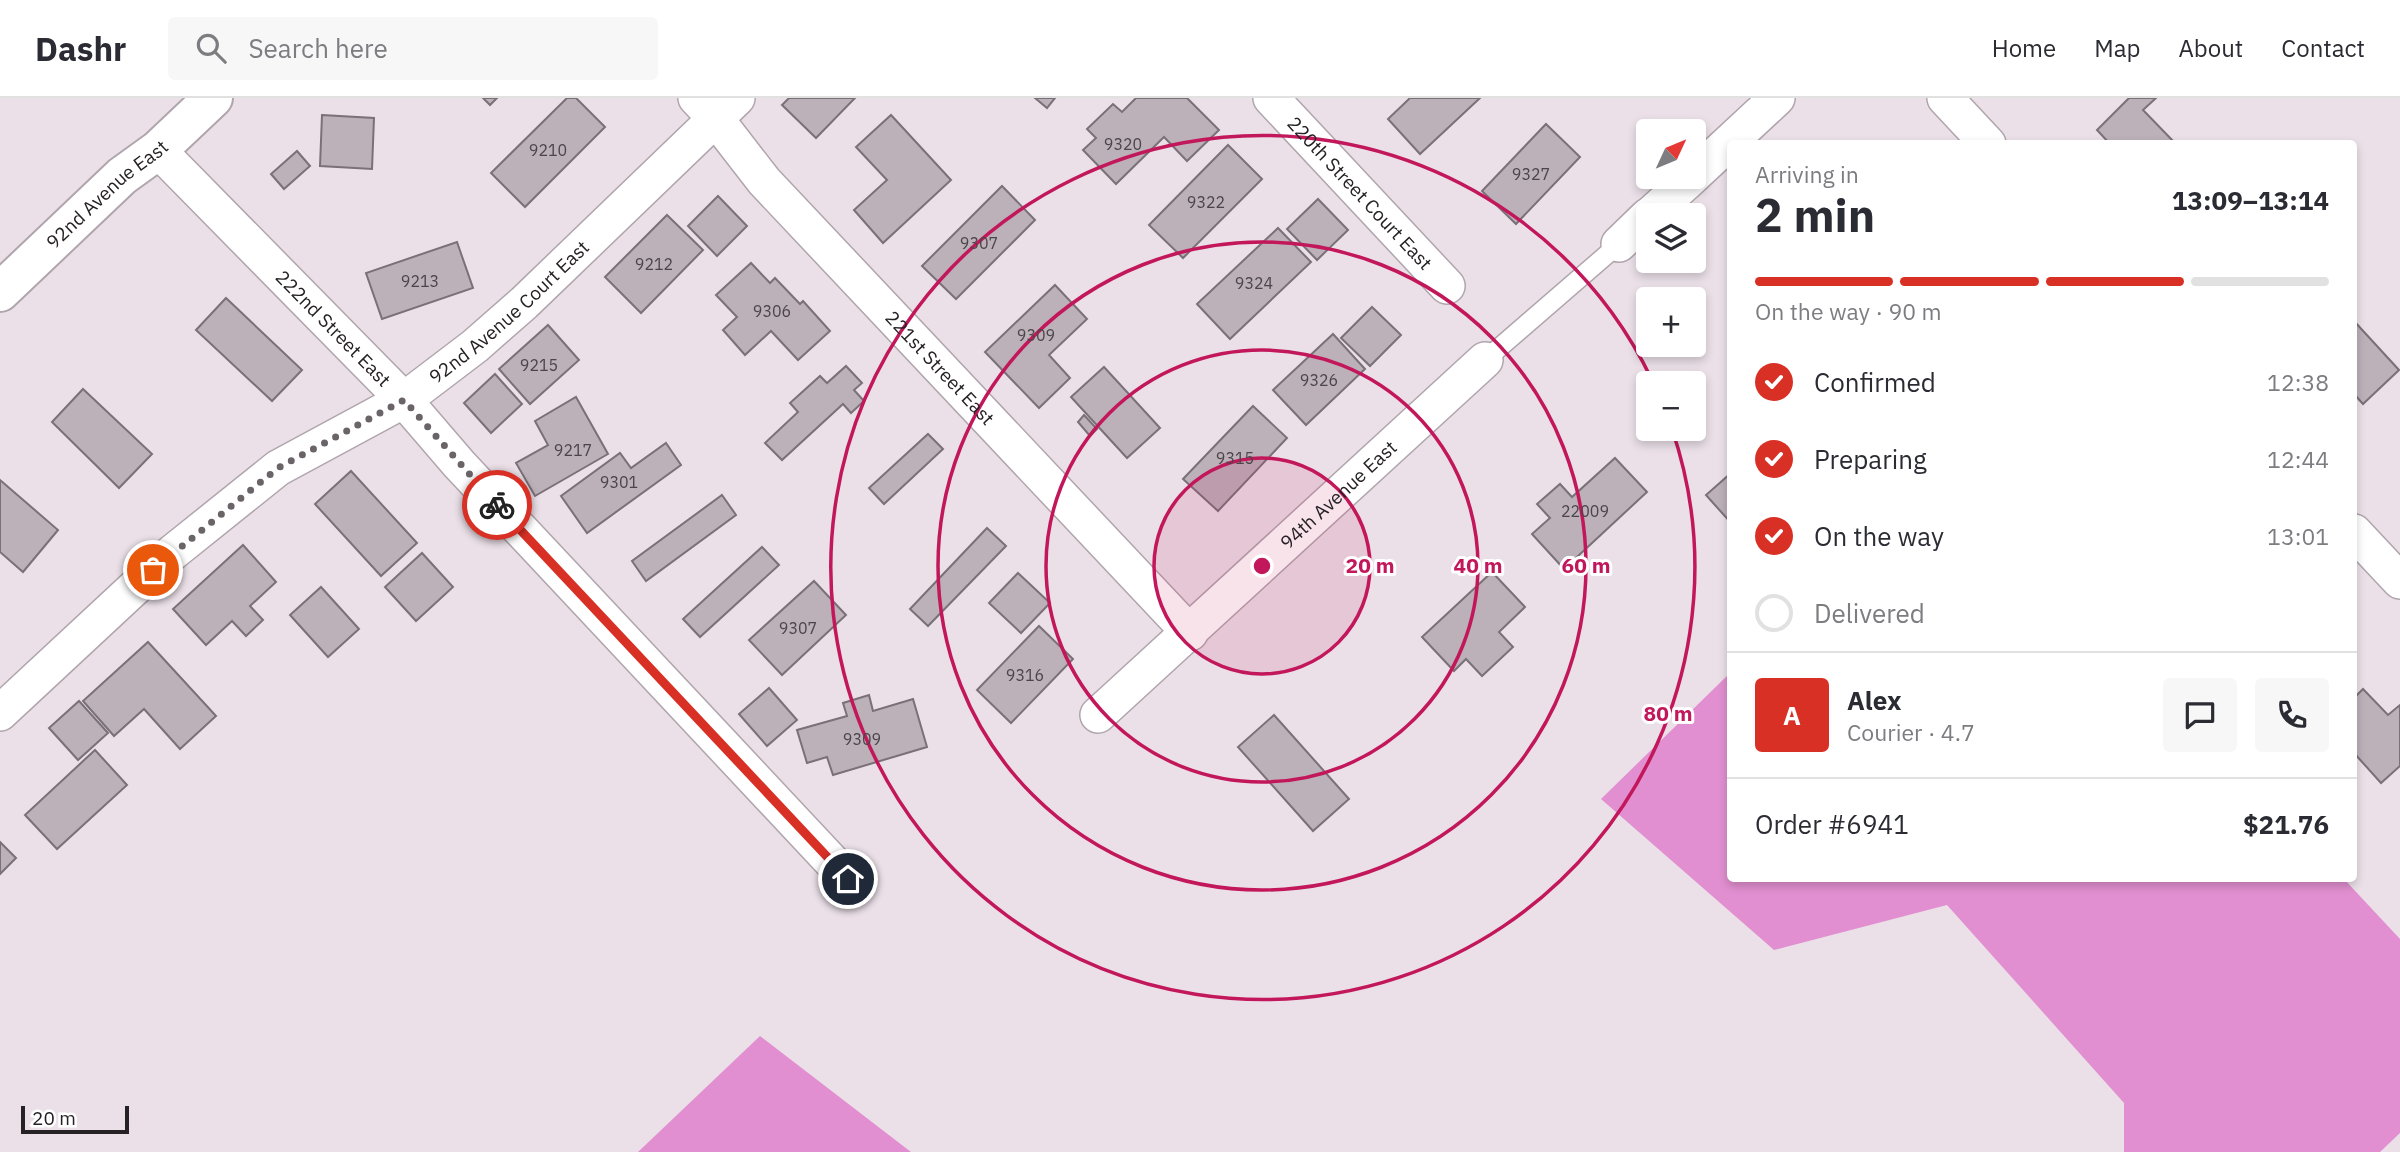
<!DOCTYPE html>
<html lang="en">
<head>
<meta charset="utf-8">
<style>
	:root { --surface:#fff; --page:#f7f7f7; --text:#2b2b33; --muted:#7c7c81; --line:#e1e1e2; --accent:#d93025 }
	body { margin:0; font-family:"IBM Plex Sans",sans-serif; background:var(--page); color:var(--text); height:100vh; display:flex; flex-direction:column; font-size:26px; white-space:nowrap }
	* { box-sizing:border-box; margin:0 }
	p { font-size:23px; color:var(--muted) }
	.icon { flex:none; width:38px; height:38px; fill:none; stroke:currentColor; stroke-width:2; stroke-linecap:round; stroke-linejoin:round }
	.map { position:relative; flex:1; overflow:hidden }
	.sheet { position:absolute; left:1727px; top:42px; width:630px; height:742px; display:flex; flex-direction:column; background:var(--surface); border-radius:7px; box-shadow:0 4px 10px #0003 }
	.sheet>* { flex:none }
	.needle { width:46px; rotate:46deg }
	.buttons { position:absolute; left:1636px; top:21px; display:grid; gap:14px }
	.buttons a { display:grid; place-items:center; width:70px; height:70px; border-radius:7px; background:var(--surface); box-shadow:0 4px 10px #0003; font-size:35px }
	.scale { position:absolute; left:21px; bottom:18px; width:108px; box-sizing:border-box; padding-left:7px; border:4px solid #252124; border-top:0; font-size:19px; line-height:24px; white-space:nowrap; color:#252124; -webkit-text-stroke:5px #fff; paint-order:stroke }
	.pin { position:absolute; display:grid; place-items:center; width:60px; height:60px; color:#fff; margin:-30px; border:4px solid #fff; border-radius:50%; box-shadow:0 2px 7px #0007 }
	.courier { position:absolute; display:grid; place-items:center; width:70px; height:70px; margin:-35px; border:5px solid #d93025; border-radius:50%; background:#fff; color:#222; box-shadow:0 2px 9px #0007 }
	.head em { font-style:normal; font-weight:700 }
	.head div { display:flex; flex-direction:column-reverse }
	.head { display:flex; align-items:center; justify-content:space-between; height:119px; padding:0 28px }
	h1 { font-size:46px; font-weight:700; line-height:52px }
	.bar { display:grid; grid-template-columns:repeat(4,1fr); gap:10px 7px; align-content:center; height:84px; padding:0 28px }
	.bar i { height:9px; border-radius:5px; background:var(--line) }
	.bar .current { background:var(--accent) }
	.bar p { grid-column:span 4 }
	.line { display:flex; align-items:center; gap:18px; padding:0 28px; border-top:2px solid var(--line) }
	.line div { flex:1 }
	.round { display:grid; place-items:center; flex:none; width:74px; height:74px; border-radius:7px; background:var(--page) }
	ol { padding:0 28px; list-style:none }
	li { display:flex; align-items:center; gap:21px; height:77px }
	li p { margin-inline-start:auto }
	li .icon { padding:7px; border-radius:50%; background:var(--accent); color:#fff; stroke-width:4 }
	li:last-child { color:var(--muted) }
	li i { width:38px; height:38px; border:4px solid var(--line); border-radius:50% }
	header { display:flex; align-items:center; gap:42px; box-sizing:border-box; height:98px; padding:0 35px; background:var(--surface); border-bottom:2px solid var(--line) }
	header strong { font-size:33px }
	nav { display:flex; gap:38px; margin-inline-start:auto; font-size:24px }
	.search { width:490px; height:63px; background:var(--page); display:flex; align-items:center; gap:18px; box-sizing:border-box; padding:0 24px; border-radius:7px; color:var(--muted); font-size:26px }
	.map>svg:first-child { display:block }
	.forest { fill:#e18fd0 }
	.building { fill:#bcb0b9; stroke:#7a7078; stroke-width:2 }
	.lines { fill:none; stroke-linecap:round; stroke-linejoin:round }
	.lane-casing { stroke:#b0a5ad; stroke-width:21 }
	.street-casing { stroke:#b0a5ad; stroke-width:38 }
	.secondary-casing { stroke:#b0a5ad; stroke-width:42 }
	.lane { stroke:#fff; stroke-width:18 }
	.street { stroke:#fff; stroke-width:35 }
	.secondary { stroke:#fff; stroke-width:38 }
	.done { stroke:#6a6469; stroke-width:7; stroke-dasharray:0 12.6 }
	.route { stroke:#d93025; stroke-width:9 }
	.ring { fill:none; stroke:#c2185b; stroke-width:3.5 }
	.labels { text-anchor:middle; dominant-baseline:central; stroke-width:6; stroke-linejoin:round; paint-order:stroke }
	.number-label { font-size:16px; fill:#4b4549 }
	.street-label { font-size:19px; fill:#252124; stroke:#fff }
	.centre { fill:#c2185b; stroke:#fff; stroke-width:3.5 }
	.ring-label { font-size:21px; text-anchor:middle; font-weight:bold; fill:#c2185b; stroke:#fff; stroke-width:6; stroke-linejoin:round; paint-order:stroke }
</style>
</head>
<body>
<header>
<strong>Dashr</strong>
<div class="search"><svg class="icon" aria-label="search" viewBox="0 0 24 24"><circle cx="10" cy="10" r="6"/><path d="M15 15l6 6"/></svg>Search here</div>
<nav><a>Home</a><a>Map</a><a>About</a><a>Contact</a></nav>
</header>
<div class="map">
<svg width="2400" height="1054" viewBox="0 0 2400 1054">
	<rect width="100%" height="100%" fill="#ebe0e8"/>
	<!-- forest -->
	<g class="forest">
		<path d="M1731 574V780L2344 781 2400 841V1035L2380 1054H2124V1005L1947 807 1774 852 1601 701Z"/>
		<path d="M760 938 911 1054H638Z"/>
	</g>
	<!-- building -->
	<g class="building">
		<path d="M483 0H497L490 7Z"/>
		<path d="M567 0H576L605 29 525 109 491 75Z"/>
		<path d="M789 0H855L816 40 782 7Z"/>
		<path d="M1035 0H1055L1047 10Z"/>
		<path d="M1136 0H1187L1219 32 1187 63 1164 39 1116 86 1083 52 1096 40 1087 31 1113 6 1122 14Z"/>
		<path d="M1410 0H1480L1420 56 1388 21Z"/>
		<path d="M2129 0H2156L2143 12 2176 46H2110L2097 32Z"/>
		<path d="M322 17 374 20 372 71 320 68Z"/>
		<path d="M891 17 951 82 883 145 854 112 887 82 856 49Z"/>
		<path d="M1546 26 1580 59 1516 126 1482 93Z"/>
		<path d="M1228 47 1262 81 1183 160 1149 127Z"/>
		<path d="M297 53 310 68 284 91 271 76Z"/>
		<path d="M1002 88 1035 122 956 201 922 168Z"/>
		<path d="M718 98 747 128 717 158 688 128Z"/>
		<path d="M1318 101 1348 132 1317 162 1287 131Z"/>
		<path d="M667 117 703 152 641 215 605 179Z"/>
		<path d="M1278 130 1311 164 1230 241 1197 206Z"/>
		<path d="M457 144 473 190 382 221 366 175Z"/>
		<path d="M751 165 770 185 775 180 800 206 803 203 830 233 798 262 771 233 745 257 723 232 737 219 716 197Z"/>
		<path d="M1055 187 1087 221 1049 257 1070 280 1039 310 985 254Z"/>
		<path d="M226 200 302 272 272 303 196 232Z"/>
		<path d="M1372 209 1401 237 1370 268 1341 240Z"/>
		<path d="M2354 223 2399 272 2363 306 2354 296Z"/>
		<path d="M548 227 579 262 530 306 499 271Z"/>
		<path d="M1333 236 1365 271 1306 327 1273 292Z"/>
		<path d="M846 268 862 285 854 292 864 303 851 315 843 306 782 362 765 345 798 314 790 305 820 278 827 285Z"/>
		<path d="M1104 269 1160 330 1127 360 1071 299Z"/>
		<path d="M495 276 522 306 491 335 464 305Z"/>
		<path d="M83 291 152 356 119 390 52 324Z"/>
		<path d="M576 299 608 356 535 398 516 365 548 347 535 323Z"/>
		<path d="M1253 308 1287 340 1218 413 1183 381Z"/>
		<path d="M1084 317 1097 331 1090 338 1078 324Z"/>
		<path d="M928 336 943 351 884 406 869 390Z"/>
		<path d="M666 345 681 367 587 435 561 398 620 355 631 370Z"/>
		<path d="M1615 360 1647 394 1564 471 1532 436 1550 420 1537 406 1560 386 1572 399Z"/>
		<path d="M351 373 417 445 381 478 315 406Z"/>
		<path d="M1731 375V425L1706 397Z"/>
		<path d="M0 382 58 432 23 474 0 454Z"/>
		<path d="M722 397 736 417 646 483 632 463Z"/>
		<path d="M987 430 1006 448 928 528 910 511Z"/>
		<path d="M243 447 276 484 250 508 263 522 246 538 232 523 206 547 173 511Z"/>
		<path d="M762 449 779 467 700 539 683 521Z"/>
		<path d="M422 455 453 489 416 523 385 489Z"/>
		<path d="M1492 474 1525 509 1499 534 1513 549 1482 578 1466 561 1454 573 1422 539Z"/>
		<path d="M1018 475 1050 505 1021 535 989 505Z"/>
		<path d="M814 483 846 517 782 577 749 542Z"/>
		<path d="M321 489 359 531 328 559 290 517Z"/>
		<path d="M1039 528 1073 561 1011 625 977 592Z"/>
		<path d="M148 544 216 618 180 651 144 611 114 638 83 603Z"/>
		<path d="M769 590 797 622 767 648 739 616Z"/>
		<path d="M2363 591 2388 617 2400 607V668L2381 685 2354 655V600Z"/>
		<path d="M869 597 873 613 913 601 927 649 833 677 827 659 807 665 797 632 847 618 843 605Z"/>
		<path d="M79 603 108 635 78 662 49 630Z"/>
		<path d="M1274 617 1349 701 1313 733 1238 649Z"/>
		<path d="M95 652 127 687 57 751 25 717Z"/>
		<path d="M0 744 16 760 0 776Z"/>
	</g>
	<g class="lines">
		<defs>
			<path id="lane" d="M1485 262 1619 146"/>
			<g id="street">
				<path id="s1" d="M696 0 716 21 764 83 1190 535"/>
				<path id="s2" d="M1271 0 1447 188"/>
				<path d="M1945 0 1988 46"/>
				<path id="s3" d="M158 52 404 302 459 366 848 781"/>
				<path d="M1694 77 1777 0"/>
				<path d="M1650 117 1692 79"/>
				<path d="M1619 146 1648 118"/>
				<path d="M2354 434 2400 483"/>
				<path id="s4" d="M0 615 172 455 278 370 404 302 475 248 524 205 737 0"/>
				<path id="s5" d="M1098 617 1485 262"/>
			</g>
			<g id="secondary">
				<path id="s6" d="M0 194 122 78 158 52 213 0"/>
			</g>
		</defs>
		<!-- lane casing -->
		<use href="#lane" class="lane-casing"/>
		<!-- street casing -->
		<use href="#street" class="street-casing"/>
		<!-- secondary casing -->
		<use href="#secondary" class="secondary-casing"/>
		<!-- lane -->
		<use href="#lane" class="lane"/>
		<!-- street -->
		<use href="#street" class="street"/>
		<!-- secondary -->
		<use href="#secondary" class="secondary"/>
	</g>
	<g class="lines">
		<!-- done -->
		<path class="done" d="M153 472 278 370 404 302 497 407"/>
		<!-- route -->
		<path class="route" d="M497 407 848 781"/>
	</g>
	<!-- distance rings -->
	<circle cx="1262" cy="468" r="108" fill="#c2185b" fill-opacity=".12"/>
	<g class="ring">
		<circle cx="1262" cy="468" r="108"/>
		<circle cx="1262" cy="468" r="216"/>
		<circle cx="1262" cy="468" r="324"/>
		<path d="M1672 331A432 432 0 1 1 1652 282"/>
	</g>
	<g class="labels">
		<!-- number labels -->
		<g class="number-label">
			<text x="1123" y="46">9320</text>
			<text x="548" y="52">9210</text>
			<text x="1531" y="76">9327</text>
			<text x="1206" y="104">9322</text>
			<text x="979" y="145">9307</text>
			<text x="654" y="166">9212</text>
			<text x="420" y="183">9213</text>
			<text x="1254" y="185">9324</text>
			<text x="772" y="213">9306</text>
			<text x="1036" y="237">9309</text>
			<text x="539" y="267">9215</text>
			<text x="1319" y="282">9326</text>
			<text x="573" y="352">9217</text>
			<text x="1235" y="360">9315</text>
			<text x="619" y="384">9301</text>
			<text x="1585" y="413">22009</text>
			<text x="798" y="530">9307</text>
			<text x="1025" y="577">9316</text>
			<text x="862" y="641">9309</text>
		</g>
		<!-- street labels -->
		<g class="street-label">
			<text stroke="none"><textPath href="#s2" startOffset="130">220th Street Court East</textPath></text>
			<text stroke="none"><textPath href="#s6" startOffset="145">92nd Avenue East</textPath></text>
			<text stroke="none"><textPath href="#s4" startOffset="651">92nd Avenue Court East</textPath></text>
			<text stroke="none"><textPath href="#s3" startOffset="250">222nd Street East</textPath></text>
			<text stroke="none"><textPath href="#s1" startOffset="364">221st Street East</textPath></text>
			<text stroke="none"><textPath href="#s5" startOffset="326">94th Avenue East</textPath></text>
		</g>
	</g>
	<circle cx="1262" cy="468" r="10" class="centre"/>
	<g class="ring-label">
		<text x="1370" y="475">20 m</text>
		<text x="1478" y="475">40 m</text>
		<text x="1586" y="475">60 m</text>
		<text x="1668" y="623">80 m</text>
	</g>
</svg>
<div class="buttons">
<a><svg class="needle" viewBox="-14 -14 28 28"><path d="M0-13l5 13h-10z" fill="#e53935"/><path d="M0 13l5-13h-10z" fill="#7c7c81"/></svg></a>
<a><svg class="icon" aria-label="layers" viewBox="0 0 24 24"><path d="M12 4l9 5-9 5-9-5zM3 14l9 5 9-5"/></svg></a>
<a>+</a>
<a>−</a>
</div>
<div class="scale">20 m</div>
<div class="pin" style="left:153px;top:472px;background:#ea580c"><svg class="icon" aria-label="bag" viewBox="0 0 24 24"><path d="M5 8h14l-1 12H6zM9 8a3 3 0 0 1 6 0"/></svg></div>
<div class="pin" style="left:848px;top:781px;background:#1f2937"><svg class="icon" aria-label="home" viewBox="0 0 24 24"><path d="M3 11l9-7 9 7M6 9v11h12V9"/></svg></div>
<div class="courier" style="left:497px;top:407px"><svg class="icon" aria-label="bike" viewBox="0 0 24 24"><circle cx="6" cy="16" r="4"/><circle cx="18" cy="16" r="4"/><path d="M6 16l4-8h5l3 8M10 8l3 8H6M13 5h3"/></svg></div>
<section class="sheet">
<div class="head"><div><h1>2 min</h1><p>Arriving in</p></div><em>13:09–13:14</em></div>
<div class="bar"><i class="current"></i><i class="current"></i><i class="current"></i><i></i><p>On the way · 90 m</p></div>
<ol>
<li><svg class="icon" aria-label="check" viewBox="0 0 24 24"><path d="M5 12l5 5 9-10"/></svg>Confirmed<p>12:38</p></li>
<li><svg class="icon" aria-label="check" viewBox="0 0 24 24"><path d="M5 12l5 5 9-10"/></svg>Preparing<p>12:44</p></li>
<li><svg class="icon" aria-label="check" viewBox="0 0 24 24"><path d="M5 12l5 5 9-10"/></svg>On the way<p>13:01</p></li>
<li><i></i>Delivered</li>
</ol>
<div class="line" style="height:126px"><b class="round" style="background:var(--accent);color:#fff">A</b><div><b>Alex</b><p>Courier · 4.7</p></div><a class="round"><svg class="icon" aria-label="chat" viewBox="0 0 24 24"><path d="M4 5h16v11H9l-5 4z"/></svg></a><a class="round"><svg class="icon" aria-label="phone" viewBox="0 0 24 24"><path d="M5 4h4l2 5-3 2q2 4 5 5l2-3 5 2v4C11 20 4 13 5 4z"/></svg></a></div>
<div class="line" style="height:91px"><div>Order #6941</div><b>$21.76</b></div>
</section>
</div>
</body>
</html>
